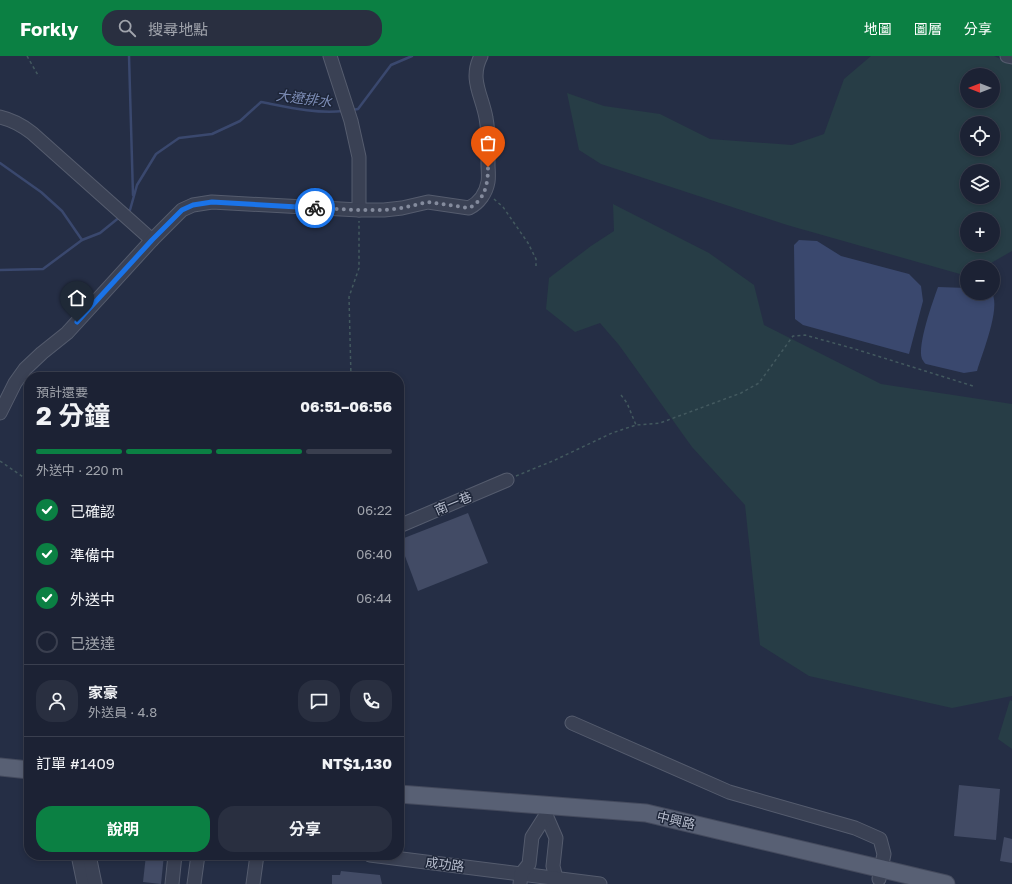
<!DOCTYPE html>
<html lang="zh-TW">
<head>
<meta charset="utf-8">
<style>
	:root { --surface:#1c2234; --page:#292f40; --text:#f1f3f6; --muted:#a0a4ac; --line:#3a3f4f; --accent:#0b8043 }
	body { margin:0; font-family:"Golos Text","Noto Sans TC",sans-serif; background:var(--page); color:var(--text); height:100vh; display:flex; flex-direction:column; font-size:15px; white-space:nowrap }
	* { box-sizing:border-box; margin:0 }
	p { font-size:13px; color:var(--muted) }
	.icon { flex:none; width:22px; height:22px; fill:none; stroke:currentColor; stroke-width:2; stroke-linecap:round; stroke-linejoin:round }
	.map { position:relative; flex:1; overflow:hidden }
	.sheet { position:absolute; left:24px; top:316px; width:380px; height:488px; display:flex; flex-direction:column; background:var(--surface); border-radius:16px; box-shadow:0 2px 6px #0003,0 0 0 1px var(--line) }
	.sheet>* { flex:none }
	.needle { width:26px; rotate:270deg }
	.controls { position:absolute; left:960px; top:12px; display:grid; gap:8px }
	.controls a { display:grid; place-items:center; width:40px; height:40px; border-radius:50%; background:var(--surface); box-shadow:0 2px 6px #0003,0 0 0 1px var(--line); font-size:20px }
	.pin { position:absolute; display:grid; place-items:center; width:34px; height:34px; color:#fff; margin:-41px -17px; border-radius:50% 50% 50% 0; rotate:-45deg; box-shadow:0 0 4px #0007 }
	.pin .icon { rotate:45deg }
	.courier { position:absolute; display:grid; place-items:center; width:40px; height:40px; margin:-20px; border:3px solid #1a73e8; border-radius:50%; background:#fff; color:#222; box-shadow:0 1px 5px #0007 }
	.overview em { font-style:normal; font-weight:700 }
	.overview div { display:flex; flex-direction:column-reverse }
	.overview { display:flex; align-items:center; justify-content:space-between; height:68px; padding:0 12px }
	h1 { font-size:26px; font-weight:700; line-height:30px }
	.bar { display:grid; grid-template-columns:repeat(4,1fr); gap:6px 4px; align-content:center; height:48px; padding:0 12px }
	.bar i { height:5px; border-radius:3px; background:var(--line) }
	.bar .on { background:var(--accent) }
	.bar p { grid-column:span 4 }
	.line { display:flex; align-items:center; gap:10px; padding:0 12px; border-top:1px solid var(--line) }
	.line div { flex:1 }
	.round { display:grid; place-items:center; flex:none; width:42px; height:42px; border-radius:16px; background:var(--page) }
	ol { padding:0 12px; list-style:none }
	li { display:flex; align-items:center; gap:12px; height:44px }
	li p { margin-inline-start:auto }
	li .icon { padding:4px; border-radius:50%; background:var(--accent); color:#fff; stroke-width:4 }
	li:last-child { color:var(--muted) }
	li i { width:22px; height:22px; border:2px solid var(--line); border-radius:50% }
	.button { display:flex; gap:8px; margin-top:auto; padding:8px 12px }
	.button a { flex:1; height:46px; border-radius:16px; background:var(--accent); color:#fff; font-size:16px; font-weight:700; line-height:46px; text-align:center }
	.button a+a { background:var(--page); color:var(--text) }
	header { display:flex; align-items:center; gap:24px; box-sizing:border-box; height:56px; padding:0 20px; background:var(--accent); color:#fff }
	header strong { font-size:19px }
	nav { display:flex; gap:22px; margin-inline-start:auto; font-size:14px }
	.search { width:280px; height:36px; background:var(--page); display:flex; align-items:center; gap:10px; box-sizing:border-box; padding:0 14px; border-radius:16px; color:var(--muted); font-size:15px }
	.map>svg:first-child { display:block }
	.green { fill:#273d46; fill-rule:evenodd }
	.water { fill:#3a486e }
	.lines { fill:none; stroke-linecap:round; stroke-linejoin:round }
	.stream { stroke:#3a486e; stroke-width:2.5 }
	.building { fill:#424b65 }
	.minor-casing { stroke:#555c6e; stroke-width:15 }
	.major-casing { stroke:#444a5d; stroke-width:19 }
	.path { stroke:#43595f; stroke-width:1.5; stroke-dasharray:3 3; stroke-linecap:butt }
	.minor { stroke:#3a4154; stroke-width:13 }
	.major { stroke:#586074; stroke-width:17 }
	.done { stroke:#848b9d; stroke-width:4; stroke-dasharray:0 7.2 }
	.route { stroke:#1a73e8; stroke-width:5 }
	.labels { text-anchor:middle; dominant-baseline:central; stroke-width:3; stroke-linejoin:round; paint-order:stroke }
	.street-label { font-size:13px; fill:#b7bdcd; stroke:#1e2639 }
	.water-label { font-size:14px; font-style:italic; fill:#7d8db6; stroke:#1e2639 }
</style>
</head>
<body>
<header>
<strong>Forkly</strong>
<div class="search"><svg class="icon" aria-label="search" viewBox="0 0 24 24"><circle cx="10" cy="10" r="6"/><path d="M15 15l6 6"/></svg>搜尋地點</div>
<nav><a>地圖</a><a>圖層</a><a>分享</a></nav>
</header>
<div class="map">
<svg width="1012" height="828" viewBox="0 0 1012 828">
	<rect width="100%" height="100%" fill="#252e45"/>
	<!-- green -->
	<g class="green">
		<path d="M871 0H994L1003 4 1012 5V195L984 211H967V220L787 169 601 108 579 94 567 37 604 50 660 58 710 83 792 89 824 78 844 23ZM967 19H993V45H967ZM967 67H993V93H967ZM967 115H993V141H967ZM967 163H993V189H967Z"/>
		<path d="M613 148 709 197 754 229 764 269 881 328 1012 348V640L952 652 809 620 760 589 745 449 692 391 619 289 600 267 575 276 546 253 549 222 591 190 614 175Z"/>
		<path d="M1010 644 1012 645V693L998 683Z"/>
	</g>
	<!-- water -->
	<g class="water">
		<path d="M799 184 817 185 841 200 909 218 921 230 923 245 909 298 803 269 795 263 794 189Z"/>
		<path d="M938 231 967 232V237H992C1001 252 982 298 977 315L964 317 926 308C925 308 922 303 922 303 917 289 933 245 938 231Z"/>
	</g>
	<g class="lines">
		<!-- stream -->
		<g class="stream">
			<path d="M129 0 133 139"/>
			<path d="M352 54 358 53 391 9 412 0"/>
			<path d="M0 107 41 136 62 155 82 184"/>
			<path d="M126 156 130 154 137 129 156 98 179 82 212 78 240 65 261 46C287 51 316 58 343 55"/>
			<path d="M0 214 43 213 82 184 100 177 121 160"/>
		</g>
	</g>
	<!-- building -->
	<g class="building">
		<path d="M468 457 488 507 418 535 399 484Z"/>
		<path d="M959 729 1000 733 996 784 954 780Z"/>
		<path d="M1004 781 1012 783V807L1000 805Z"/>
		<path d="M146 799H164L161 828 143 826Z"/>
		<path d="M341 815 380 819 382 828H332V819H340Z"/>
	</g>
	<g class="lines">
		<defs>
			<g id="minor">
				<path d="M330 0 351 65 359 101V154"/>
				<path d="M1007 0 1012 1"/>
				<path d="M0 61C13 64 22 69 32 77L152 184"/>
				<path d="M0 357 15 327 25 313 42 297 67 277 152 184 182 154 193 149 212 146 359 154H384L402 152 428 146 469 152C479 147 486 137 488 126 489 120 488 113 488 108 488 92 489 77 486 62 482 39 469 23 481 0"/>
				<path d="M399 470 507 424"/>
				<path d="M572 667 729 736 855 772 880 783 884 798 879 823"/>
				<path d="M546 759 556 782 553 810 556 822 555 828"/>
				<path d="M78 799 84 828"/>
				<path d="M89 799 95 828"/>
				<path d="M370 799 600 828"/>
				<path d="M172 828 175 799"/>
				<path d="M194 828 198 799"/>
				<path d="M253 828 257 799"/>
				<path d="M520 828 521 818 529 808 532 781 546 759 547 749"/>
			</g>
			<g id="major">
				<path d="M0 711 29 714"/>
				<path d="M399 738 646 757 946 828"/>
			</g>
		</defs>
		<!-- minor casing -->
		<use href="#minor" class="minor-casing"/>
		<!-- major casing -->
		<use href="#major" class="major-casing"/>
		<!-- path -->
		<g class="path">
			<path d="M27 0 39 21"/>
			<path d="M494 143 503 151 528 187 536 203V210"/>
			<path d="M351 321 349 241 359 212V165"/>
			<path d="M621 339 627 347 636 369"/>
			<path d="M0 405 29 425"/>
			<path d="M516 420 555 404 612 377 636 369 660 367 741 337 759 327 793 280 805 279 855 293 973 330"/>
		</g>
		<!-- minor -->
		<use href="#minor" class="minor"/>
		<!-- major -->
		<use href="#major" class="major"/>
	</g>
	<g class="lines">
		<!-- done -->
		<path class="done" d="M315 152 359 154H384L402 152 428 146 469 152C485 144 488 128 488 111"/>
		<!-- route -->
		<path class="route" d="M77 266 152 184 182 154 193 149 212 146 315 152"/>
	</g>
	<g class="labels">
		<!-- street labels -->
		<g class="street-label">
			<text transform="translate(453 447) rotate(-23)">南一巷</text>
			<text transform="translate(676 764) rotate(13)">中興路</text>
			<text transform="translate(445 808) rotate(7)">成功路</text>
		</g>
		<!-- water labels -->
		<g class="water-label">
			<text transform="translate(304 42) rotate(7)">大遼排水</text>
		</g>
	</g>
</svg>
<div class="controls">
<a><svg class="needle" viewBox="-14 -14 28 28"><path d="M0-13l5 13h-10z" fill="#e53935"/><path d="M0 13l5-13h-10z" fill="#a0a4ac"/></svg></a>
<a><svg class="icon" aria-label="locate" viewBox="0 0 24 24"><circle cx="12" cy="12" r="6"/><path d="M12 2v4M12 18v4M2 12h4M18 12h4"/></svg></a>
<a><svg class="icon" aria-label="layers" viewBox="0 0 24 24"><path d="M12 4l9 5-9 5-9-5zM3 14l9 5 9-5"/></svg></a>
<a>+</a>
<a>−</a>
</div>
<div class="pin" style="left:488px;top:111px;background:#ea580c"><svg class="icon" aria-label="bag" viewBox="0 0 24 24"><path d="M5 8h14l-1 12H6zM9 8a3 3 0 0 1 6 0"/></svg></div>
<div class="pin" style="left:77px;top:266px;background:#1f2937"><svg class="icon" aria-label="home" viewBox="0 0 24 24"><path d="M3 11l9-7 9 7M6 9v11h12V9"/></svg></div>
<div class="courier" style="left:315px;top:152px"><svg class="icon" aria-label="bike" viewBox="0 0 24 24"><circle cx="6" cy="16" r="4"/><circle cx="18" cy="16" r="4"/><path d="M6 16l4-8h5l3 8M10 8l3 8H6M13 5h3"/></svg></div>
<section class="sheet">
<div class="overview"><div><h1>2 分鐘</h1><p>預計還要</p></div><em>06:51–06:56</em></div>
<div class="bar"><i class="on"></i><i class="on"></i><i class="on"></i><i></i><p>外送中 · 220 m</p></div>
<ol>
<li><svg class="icon" aria-label="check" viewBox="0 0 24 24"><path d="M5 12l5 5 9-10"/></svg>已確認<p>06:22</p></li>
<li><svg class="icon" aria-label="check" viewBox="0 0 24 24"><path d="M5 12l5 5 9-10"/></svg>準備中<p>06:40</p></li>
<li><svg class="icon" aria-label="check" viewBox="0 0 24 24"><path d="M5 12l5 5 9-10"/></svg>外送中<p>06:44</p></li>
<li><i></i>已送達</li>
</ol>
<div class="line" style="height:72px"><a class="round"><svg class="icon" aria-label="person" viewBox="0 0 24 24"><circle cx="12" cy="8" r="4"/><path d="M4 21q1-7 8-7t8 7"/></svg></a><div><b>家豪</b><p>外送員 · 4.8</p></div><a class="round"><svg class="icon" aria-label="chat" viewBox="0 0 24 24"><path d="M4 5h16v11H9l-5 4z"/></svg></a><a class="round"><svg class="icon" aria-label="phone" viewBox="0 0 24 24"><path d="M5 4h4l2 5-3 2q2 4 5 5l2-3 5 2v4C11 20 4 13 5 4z"/></svg></a></div>
<div class="line" style="height:52px"><div>訂單 #1409</div><b>NT$1,130</b></div>
<div class="button"><a>說明</a><a>分享</a></div>
</section>
</div>
</body>
</html>
